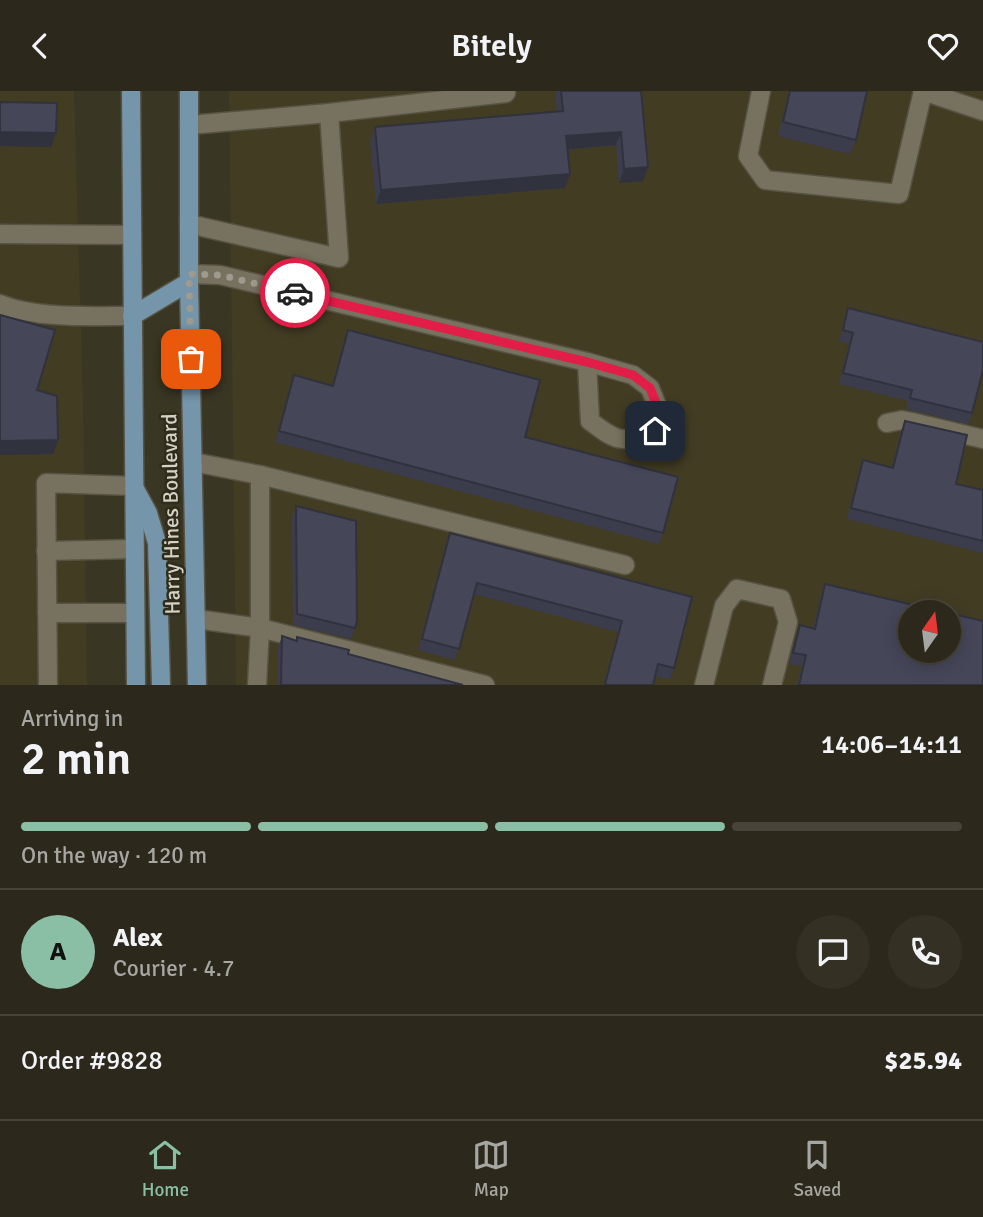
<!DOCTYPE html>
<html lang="en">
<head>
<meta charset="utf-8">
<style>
	:root { --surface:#2c281b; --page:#343024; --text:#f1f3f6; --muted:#a6a6a3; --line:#48443a; --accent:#8abfa5 }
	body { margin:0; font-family:Signika,sans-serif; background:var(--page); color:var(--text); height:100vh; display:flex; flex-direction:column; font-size:26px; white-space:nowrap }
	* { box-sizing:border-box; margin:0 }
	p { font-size:23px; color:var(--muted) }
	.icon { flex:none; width:38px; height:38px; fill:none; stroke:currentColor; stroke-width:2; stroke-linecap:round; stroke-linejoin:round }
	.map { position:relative; height:594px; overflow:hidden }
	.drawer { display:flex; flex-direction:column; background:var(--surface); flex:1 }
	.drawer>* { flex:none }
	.needle { width:46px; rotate:14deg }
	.buttons { position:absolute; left:898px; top:509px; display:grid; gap:14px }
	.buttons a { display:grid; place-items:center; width:63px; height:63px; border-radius:50%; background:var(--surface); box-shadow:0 4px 18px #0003,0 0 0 2px var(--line); font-size:35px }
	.pin { position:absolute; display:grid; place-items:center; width:60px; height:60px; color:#fff; margin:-30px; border-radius:14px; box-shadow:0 4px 10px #0006 }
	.courier { position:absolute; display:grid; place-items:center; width:70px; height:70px; margin:-35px; border:5px solid #e11d48; border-radius:50%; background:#fff; color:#222; box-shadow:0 2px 9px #0007 }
	.overview em { font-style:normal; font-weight:600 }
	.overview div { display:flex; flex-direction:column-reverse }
	.overview { display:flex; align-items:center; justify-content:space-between; height:119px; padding:0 21px }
	h1 { font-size:46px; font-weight:600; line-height:52px }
	.bar { display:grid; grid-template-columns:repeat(4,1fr); gap:10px 7px; align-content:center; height:84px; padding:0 21px }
	.bar i { height:9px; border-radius:5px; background:var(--line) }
	.bar .selected { background:var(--accent) }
	.bar p { grid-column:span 4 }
	.line { display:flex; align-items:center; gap:18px; padding:0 21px; border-top:2px solid var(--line) }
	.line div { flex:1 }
	.round { display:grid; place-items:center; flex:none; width:74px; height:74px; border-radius:37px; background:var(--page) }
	header { display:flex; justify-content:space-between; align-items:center; height:91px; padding:0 21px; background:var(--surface); font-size:32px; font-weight:600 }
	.tab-bar { display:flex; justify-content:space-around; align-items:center; height:98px; border-top:2px solid var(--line); background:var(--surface); font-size:19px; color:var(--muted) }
	.tab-bar a { display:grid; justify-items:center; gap:4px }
	.tab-bar .selected { color:var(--accent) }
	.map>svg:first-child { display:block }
	.built { fill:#423c23; fill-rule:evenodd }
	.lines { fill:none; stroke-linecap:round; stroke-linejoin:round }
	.minor-casing { stroke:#575344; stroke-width:21 }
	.major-casing { stroke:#575344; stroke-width:21 }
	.minor { stroke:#77725f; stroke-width:18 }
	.major { stroke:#7595aa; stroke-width:18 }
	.wall { fill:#3b3d4d }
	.shaded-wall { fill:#30323e }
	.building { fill:#454759; stroke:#30323e; stroke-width:2 }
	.done { stroke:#9e9b8e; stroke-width:7; stroke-dasharray:0 12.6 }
	.route { stroke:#e11d48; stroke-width:9 }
	.labels { text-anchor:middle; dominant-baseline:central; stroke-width:5; stroke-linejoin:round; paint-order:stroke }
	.street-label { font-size:21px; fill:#d4d2c7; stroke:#302c1a }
</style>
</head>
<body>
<header><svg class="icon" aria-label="back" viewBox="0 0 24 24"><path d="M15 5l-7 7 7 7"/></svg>Bitely<svg class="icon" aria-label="heart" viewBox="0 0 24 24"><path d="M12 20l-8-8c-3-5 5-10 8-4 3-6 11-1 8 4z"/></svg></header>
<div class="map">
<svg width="983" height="594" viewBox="0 0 983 594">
	<rect width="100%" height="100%" fill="#3a3624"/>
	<!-- built -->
	<g class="built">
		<path d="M0 0H74L83 311 87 594H0Z"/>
		<path d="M229 0H983V594H236ZM910 522H948V560H910Z"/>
	</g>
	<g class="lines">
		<defs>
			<g id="minor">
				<path d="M761 0 748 65 765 89 899 103 923 0 983 20"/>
				<path d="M189 34 329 22 506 2"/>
				<path d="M189 133 339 167 329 22"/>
				<path d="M0 143 132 144"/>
				<path d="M189 183 220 184 587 271 633 284 650 297 660 322 655 340C623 353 617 351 590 330L587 271"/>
				<path d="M0 213C37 228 92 225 132 225"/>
				<path d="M887 332 902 329 912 331 983 348"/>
				<path d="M193 371 260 384 625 474"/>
				<path d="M46 460 134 458"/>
				<path d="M47 522H135"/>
				<path d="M196 528 260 537 485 594"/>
				<path d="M48 594 46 392 133 395"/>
				<path d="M257 594 260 537V384"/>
				<path d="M704 594 724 515 737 498 781 508 788 531 772 594"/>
			</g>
			<g id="major">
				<path d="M131 0 136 594"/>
				<path d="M189 0V191L197 594"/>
				<path d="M132 225 189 191"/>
				<path d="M135 398 148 422 157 452 161 594"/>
			</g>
		</defs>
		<!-- minor casing -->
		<use href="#minor" class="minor-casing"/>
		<!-- major casing -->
		<use href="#major" class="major-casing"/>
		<!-- minor -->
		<use href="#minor" class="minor"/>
		<!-- major -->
		<use href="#major" class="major"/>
	</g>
	<!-- wall -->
	<g class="wall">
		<path d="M555 0H641L643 90 619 92 616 54 568 59 570 83 565 97 376 113 370 50 375 36 557 21Z"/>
		<path d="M789 0H867L856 49 850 63 778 45Z"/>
		<path d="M848 217 972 322 968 333 906 318 908 310 839 293 849 253 839 250Z"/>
		<path d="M348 239 525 346 663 442 659 453 275 351 294 284 332 295Z"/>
		<path d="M905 330 956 393 983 399V462L847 428 859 381 863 369 892 377 901 341Z"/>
		<path d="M296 415 355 537 351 548 293 534 292 426Z"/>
		<path d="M450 442 692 506 674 577 670 588 655 585 653 594H604L618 541 474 503 455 569 418 559 446 453Z"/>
		<path d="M825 493 983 594H797L802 575 789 573 796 546 800 534 813 537 821 504Z"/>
		<path d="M282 545 296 549 297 546 348 563 463 594H277L278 557Z"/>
	</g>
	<!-- shaded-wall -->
	<g class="shaded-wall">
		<path d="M0 41 56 42 51 56 0 55Z"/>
		<path d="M621 41 616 54 561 59 566 45Z"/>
		<path d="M648 76 643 90 619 92 624 78Z"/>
		<path d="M570 83 565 97 376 113 381 99Z"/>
		<path d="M58 349 53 363 0 364V350Z"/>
	</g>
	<!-- building -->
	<g class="building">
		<path d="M561 0H641L648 76 624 78 621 41 566 45 570 83 381 99 375 36 563 20Z"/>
		<path d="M790 0H867L856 49 783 31Z"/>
		<path d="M0 11 57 12 56 42 0 41Z"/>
		<path d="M848 217 983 251V279L972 322 910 307 912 299 843 282 853 242 843 239Z"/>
		<path d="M0 224 55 239 37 299 57 305 58 349 0 350Z"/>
		<path d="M348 239 540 289 525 346 678 386 663 442 279 340 294 284 333 295Z"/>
		<path d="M905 330 967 344 956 393 983 399V450L851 417 863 369 893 377Z"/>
		<path d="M296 415 356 430 357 530 355 537 297 523Z"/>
		<path d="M450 442 692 506 674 577 658 573 653 594H609L605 593 622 530 477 492 459 558 422 548Z"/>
		<path d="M825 493 947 522H910V560H948V522L983 530V594H799L806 564 793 562 800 534 815 538Z"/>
		<path d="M282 545 297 550V546L349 559 348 563 463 594H281Z"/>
	</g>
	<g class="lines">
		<!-- done -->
		<path class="done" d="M191 268 189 183 220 184 295 202"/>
		<!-- route -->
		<path class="route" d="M295 202 587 271 633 284 650 297 660 322 655 340"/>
	</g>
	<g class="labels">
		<!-- street labels -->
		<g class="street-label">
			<text transform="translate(171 423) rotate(-91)">Harry Hines Boulevard</text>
		</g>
	</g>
</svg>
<div class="buttons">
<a><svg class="needle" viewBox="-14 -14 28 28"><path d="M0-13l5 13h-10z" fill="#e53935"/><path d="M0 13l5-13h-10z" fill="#a6a6a3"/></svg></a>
</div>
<div class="pin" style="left:191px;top:268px;background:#ea580c"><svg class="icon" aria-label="bag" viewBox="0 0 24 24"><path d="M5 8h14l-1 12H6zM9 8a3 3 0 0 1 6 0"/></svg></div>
<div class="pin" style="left:655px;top:340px;background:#1f2937"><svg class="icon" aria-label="home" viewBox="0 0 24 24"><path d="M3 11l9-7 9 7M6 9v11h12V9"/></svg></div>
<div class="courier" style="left:295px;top:202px"><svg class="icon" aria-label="car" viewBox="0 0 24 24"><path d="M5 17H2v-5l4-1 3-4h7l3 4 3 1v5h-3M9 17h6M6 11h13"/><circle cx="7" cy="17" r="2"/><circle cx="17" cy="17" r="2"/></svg></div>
</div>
<section class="drawer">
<div class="overview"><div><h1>2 min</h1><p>Arriving in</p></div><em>14:06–14:11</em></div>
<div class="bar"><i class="selected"></i><i class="selected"></i><i class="selected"></i><i></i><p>On the way · 120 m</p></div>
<div class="line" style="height:126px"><b class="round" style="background:var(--accent);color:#111">A</b><div><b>Alex</b><p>Courier · 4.7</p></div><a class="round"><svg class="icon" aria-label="chat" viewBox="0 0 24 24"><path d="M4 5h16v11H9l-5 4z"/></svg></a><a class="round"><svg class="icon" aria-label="phone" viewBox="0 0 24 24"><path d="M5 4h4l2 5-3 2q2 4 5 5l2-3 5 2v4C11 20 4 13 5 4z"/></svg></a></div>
<div class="line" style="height:91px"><div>Order #9828</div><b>$25.94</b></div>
</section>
<nav class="tab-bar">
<a class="selected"><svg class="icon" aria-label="home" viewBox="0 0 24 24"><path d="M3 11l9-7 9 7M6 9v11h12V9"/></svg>Home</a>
<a><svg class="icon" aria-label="map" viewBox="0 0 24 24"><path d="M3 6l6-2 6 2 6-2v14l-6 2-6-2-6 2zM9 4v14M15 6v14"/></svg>Map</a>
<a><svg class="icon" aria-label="saved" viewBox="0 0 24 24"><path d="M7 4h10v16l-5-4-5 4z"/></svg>Saved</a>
</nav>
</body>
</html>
